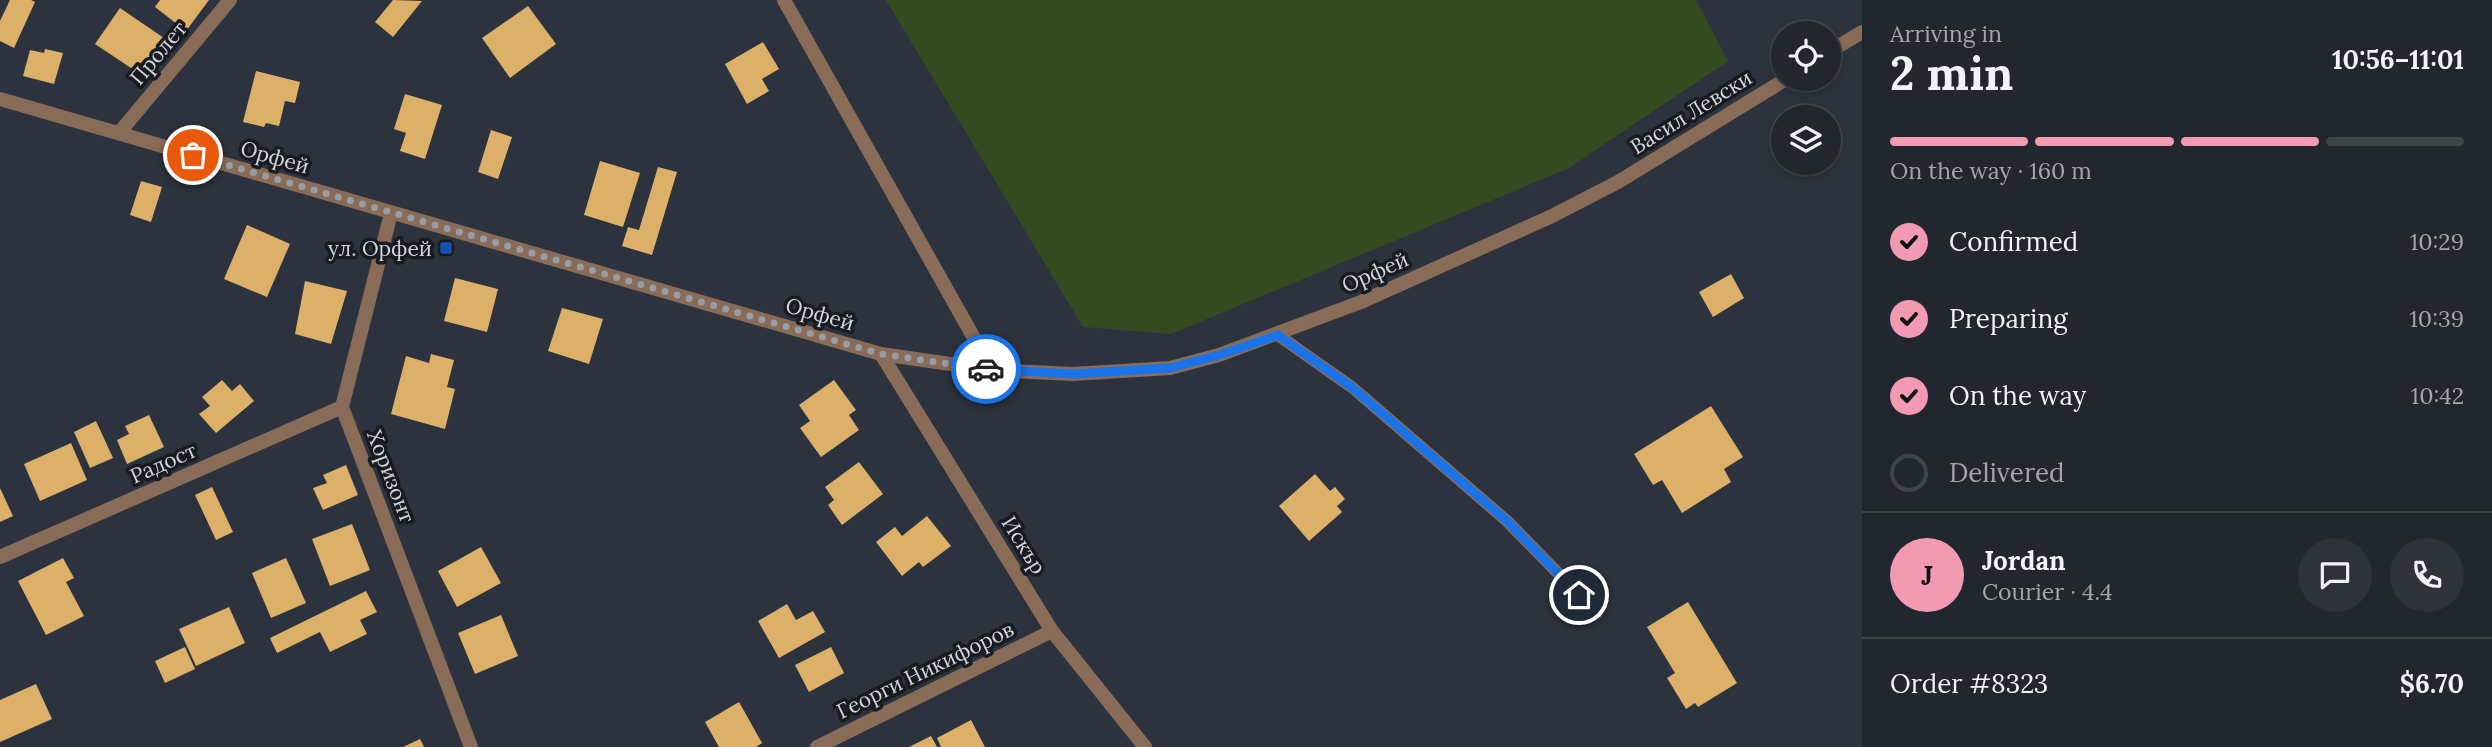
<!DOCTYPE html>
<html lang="en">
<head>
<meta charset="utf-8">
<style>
	:root { --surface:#22262e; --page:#2e323a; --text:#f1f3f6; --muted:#a2a5aa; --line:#3f434a; --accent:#f19ab2 }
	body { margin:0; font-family:Lora,serif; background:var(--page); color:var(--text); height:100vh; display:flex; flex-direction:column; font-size:26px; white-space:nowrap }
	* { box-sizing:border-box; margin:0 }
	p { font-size:23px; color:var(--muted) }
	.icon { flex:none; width:38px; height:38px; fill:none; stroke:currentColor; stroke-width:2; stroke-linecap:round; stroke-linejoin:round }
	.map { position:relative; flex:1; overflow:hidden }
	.sheet { display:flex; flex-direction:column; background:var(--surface); width:630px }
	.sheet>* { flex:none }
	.tools { position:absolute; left:1771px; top:21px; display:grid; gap:14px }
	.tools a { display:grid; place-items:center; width:70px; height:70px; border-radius:50%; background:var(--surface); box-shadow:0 4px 10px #0003,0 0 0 2px var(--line); font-size:35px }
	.pin { position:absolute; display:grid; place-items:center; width:60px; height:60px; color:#fff; margin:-30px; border:4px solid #fff; border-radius:50%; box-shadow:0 2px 7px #0007 }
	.courier { position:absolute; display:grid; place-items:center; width:70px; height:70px; margin:-35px; border:5px solid #1a73e8; border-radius:50%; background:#fff; color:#222; box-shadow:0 2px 9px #0007 }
	.headline em { font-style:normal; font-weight:700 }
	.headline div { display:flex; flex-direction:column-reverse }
	.headline { display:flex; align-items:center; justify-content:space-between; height:119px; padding:0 28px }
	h1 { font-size:46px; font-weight:700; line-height:52px }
	.bar { display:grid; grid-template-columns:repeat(4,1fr); gap:10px 7px; align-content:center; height:84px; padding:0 28px }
	.bar i { height:9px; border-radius:5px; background:var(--line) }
	.bar .selected { background:var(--accent) }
	.bar p { grid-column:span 4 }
	.line { display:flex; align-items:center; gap:18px; padding:0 28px; border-top:2px solid var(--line) }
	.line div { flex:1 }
	.round { display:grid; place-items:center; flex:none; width:74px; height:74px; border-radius:37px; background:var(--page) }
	ol { padding:0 28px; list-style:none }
	li { display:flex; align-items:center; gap:21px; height:77px }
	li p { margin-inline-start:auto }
	li .icon { padding:7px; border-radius:50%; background:var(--accent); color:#111; stroke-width:4 }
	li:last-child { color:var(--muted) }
	li i { width:38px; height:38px; border:4px solid var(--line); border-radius:50% }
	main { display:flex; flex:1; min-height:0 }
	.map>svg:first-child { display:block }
	.green { fill:#344b21 }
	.building { fill:#dcb068 }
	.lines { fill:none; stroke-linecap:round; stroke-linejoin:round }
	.service { stroke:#896c58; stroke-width:12 }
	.minor { stroke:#896c58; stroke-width:14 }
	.tertiary { stroke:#896c58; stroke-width:14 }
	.done { stroke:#989ca5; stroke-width:7; stroke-dasharray:0 12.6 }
	.route { stroke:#1a73e8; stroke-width:9 }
	.transit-dot { fill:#1a4fb4; stroke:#181b20; stroke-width:2.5 }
	.labels { text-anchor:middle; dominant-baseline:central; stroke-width:7; stroke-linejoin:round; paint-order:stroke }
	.street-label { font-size:21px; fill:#d1d5dc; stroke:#181b20 }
	.poi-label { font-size:21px; fill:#d1d5dc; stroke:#181b20; text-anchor:end }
</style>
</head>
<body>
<main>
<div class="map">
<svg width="1862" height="747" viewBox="0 0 1862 747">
	<rect width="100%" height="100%" fill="#2d333e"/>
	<!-- green -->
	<path class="green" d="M886 0H1696L1728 61 1569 168 1171 334 1083 327Z"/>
	<!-- building -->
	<g class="building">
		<path d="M10 0H31L35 2 14 48 0 41V21Z"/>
		<path d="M160 0H209L186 31 155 7Z"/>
		<path d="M393 0 422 1 393 37 375 22Z"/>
		<path d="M528 6 556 44 510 78 482 38Z"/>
		<path d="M120 8 164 38 140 74 95 44Z"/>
		<path d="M763 42 779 69 762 79 769 91 747 104 725 64Z"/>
		<path d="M45 49 63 53 54 84 23 76 30 50 44 53Z"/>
		<path d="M256 71 300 82 295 103 285 101 279 126 266 123 264 127 243 122Z"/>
		<path d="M405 94 442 105 425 159 400 151 406 133 394 129Z"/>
		<path d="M491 130 512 137 498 179 478 172Z"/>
		<path d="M600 161 640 173 623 227 584 215Z"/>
		<path d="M658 167 677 172 652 255 622 246 628 227 639 230Z"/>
		<path d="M141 181 162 187 151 222 130 215Z"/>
		<path d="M247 225 290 244 267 297 224 279Z"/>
		<path d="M1731 274 1744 298 1713 317 1699 292Z"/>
		<path d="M455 278 498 289 487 332 444 321Z"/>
		<path d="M305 281 347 291 331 344 295 334Z"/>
		<path d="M562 308 603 319 589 364 548 351Z"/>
		<path d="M431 354 454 360 447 387 455 389 445 429 391 414 406 356 429 363Z"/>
		<path d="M222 380 232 391 240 384 254 401 216 433 199 414 210 406 202 397Z"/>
		<path d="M834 380 856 410 849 415 859 430 821 457 800 428 810 421 799 405Z"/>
		<path d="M1711 406 1743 457 1724 469 1731 482 1682 513 1662 480 1653 485 1634 454Z"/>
		<path d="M149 415 164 447 127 464 117 440 129 434 125 426Z"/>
		<path d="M96 421 113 458 90 468 74 432Z"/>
		<path d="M71 443 87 480 40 501 24 464Z"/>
		<path d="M859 462 883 494 842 525 828 505 834 500 825 487Z"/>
		<path d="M346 465 358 495 323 510 313 488 327 483 323 475Z"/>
		<path d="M1315 474 1330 491 1335 487 1345 499 1337 506 1342 512 1309 541 1279 506Z"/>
		<path d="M212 487 233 532 216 540 195 495Z"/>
		<path d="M0 488 13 516 0 522Z"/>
		<path d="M927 516 951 546 923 567 919 562 902 576 876 542 895 527 902 536Z"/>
		<path d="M352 524 370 570 330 586 312 539Z"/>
		<path d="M481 547 501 583 457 607 438 571Z"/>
		<path d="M63 558 74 578 66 582 84 616 46 635 18 581Z"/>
		<path d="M286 558 306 603 271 618 252 573Z"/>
		<path d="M366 591 377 612 360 620 367 634 330 652 320 632 277 653 270 638Z"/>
		<path d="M1688 602 1737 683 1698 707 1695 703 1686 709 1667 678 1675 673 1647 627Z"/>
		<path d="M787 604 796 620 813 611 825 632 779 658 758 621Z"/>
		<path d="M229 607 245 643 196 666 179 629Z"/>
		<path d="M501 615 518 656 475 674 458 633Z"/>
		<path d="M185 647 195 669 165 683 155 661Z"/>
		<path d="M831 647 844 673 809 692 795 665Z"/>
		<path d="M36 684 52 719 0 742V700Z"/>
		<path d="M739 702 762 743 756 747H719L705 722Z"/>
		<path d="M971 720 985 747H941L937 738Z"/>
		<path d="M931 736 937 747H909Z"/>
		<path d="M420 739 424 747H403Z"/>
	</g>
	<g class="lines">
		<!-- service -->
		<path class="service" d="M1278 335 1353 388 1507 521 1597 613"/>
		<!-- minor -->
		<g class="minor">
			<path d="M784 0 992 370"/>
			<path d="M119 133 230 0"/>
			<path d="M391 213 342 407 471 747"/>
			<path d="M881 354 1052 631 1145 747"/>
			<path d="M0 557 342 407"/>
			<path d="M817 747 1052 631"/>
		</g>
		<!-- tertiary -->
		<g class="tertiary">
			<path d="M1829 52 1862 32"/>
			<path d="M0 99 881 354 992 370 1073 374 1170 368 1219 355 1361 302 1550 217 1618 182 1786 79"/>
		</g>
	</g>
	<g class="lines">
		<!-- done -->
		<path class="done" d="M193 155 881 354 986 369"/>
		<!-- route -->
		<path class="route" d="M986 369 1073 374 1170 368 1219 355 1278 335 1353 388 1507 521 1579 595"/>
	</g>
	<!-- markers -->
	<rect class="transit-dot" x="439" y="241" width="14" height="14" rx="3.5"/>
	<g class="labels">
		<!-- street labels -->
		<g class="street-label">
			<text transform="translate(158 53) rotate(-50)">Пролет</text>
			<text transform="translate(1691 112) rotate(-32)">Васил Левски</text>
			<text transform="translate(275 157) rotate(16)">Орфей</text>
			<text transform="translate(1375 272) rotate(-24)">Орфей</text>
			<text transform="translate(820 314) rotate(16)">Орфей</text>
			<text transform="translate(163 463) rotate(-24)">Радост</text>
			<text transform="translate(391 476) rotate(69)">Хоризонт</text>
			<text transform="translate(1024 545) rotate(58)">Искър</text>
			<text transform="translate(925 670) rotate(-26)">Георги Никифоров</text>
		</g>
		<!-- poi labels -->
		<g class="poi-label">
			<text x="432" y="248">ул. Орфей</text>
		</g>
	</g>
</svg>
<div class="tools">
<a><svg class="icon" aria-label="locate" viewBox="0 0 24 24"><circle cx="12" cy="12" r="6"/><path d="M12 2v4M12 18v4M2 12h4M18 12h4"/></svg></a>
<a><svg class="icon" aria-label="layers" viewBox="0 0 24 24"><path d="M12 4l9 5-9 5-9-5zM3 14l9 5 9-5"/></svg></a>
</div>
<div class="pin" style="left:193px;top:155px;background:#ea580c"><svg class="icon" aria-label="bag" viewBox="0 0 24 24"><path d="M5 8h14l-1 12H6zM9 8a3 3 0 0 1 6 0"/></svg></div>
<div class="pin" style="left:1579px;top:595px;background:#1f2937"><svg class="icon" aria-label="home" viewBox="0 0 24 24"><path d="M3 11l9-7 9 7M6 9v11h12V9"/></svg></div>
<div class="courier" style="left:986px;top:369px"><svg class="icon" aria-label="car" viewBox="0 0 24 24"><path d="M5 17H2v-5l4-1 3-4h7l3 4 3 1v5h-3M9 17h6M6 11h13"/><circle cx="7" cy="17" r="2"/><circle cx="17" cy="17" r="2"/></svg></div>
</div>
<section class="sheet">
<div class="headline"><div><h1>2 min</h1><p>Arriving in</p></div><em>10:56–11:01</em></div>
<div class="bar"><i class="selected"></i><i class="selected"></i><i class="selected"></i><i></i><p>On the way · 160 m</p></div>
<ol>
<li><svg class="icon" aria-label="check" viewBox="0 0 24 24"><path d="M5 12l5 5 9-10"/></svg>Confirmed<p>10:29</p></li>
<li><svg class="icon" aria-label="check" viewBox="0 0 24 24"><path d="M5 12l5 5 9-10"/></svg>Preparing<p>10:39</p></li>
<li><svg class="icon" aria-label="check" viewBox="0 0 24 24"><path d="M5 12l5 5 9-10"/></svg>On the way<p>10:42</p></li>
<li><i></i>Delivered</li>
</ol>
<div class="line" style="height:126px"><b class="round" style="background:var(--accent);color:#111">J</b><div><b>Jordan</b><p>Courier · 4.4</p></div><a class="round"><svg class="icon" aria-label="chat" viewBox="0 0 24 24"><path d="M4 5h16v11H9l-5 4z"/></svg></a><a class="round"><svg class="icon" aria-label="phone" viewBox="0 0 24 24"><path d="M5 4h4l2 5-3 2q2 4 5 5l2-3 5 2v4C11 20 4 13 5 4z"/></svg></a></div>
<div class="line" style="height:91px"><div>Order #8323</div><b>$6.70</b></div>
</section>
</main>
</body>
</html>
